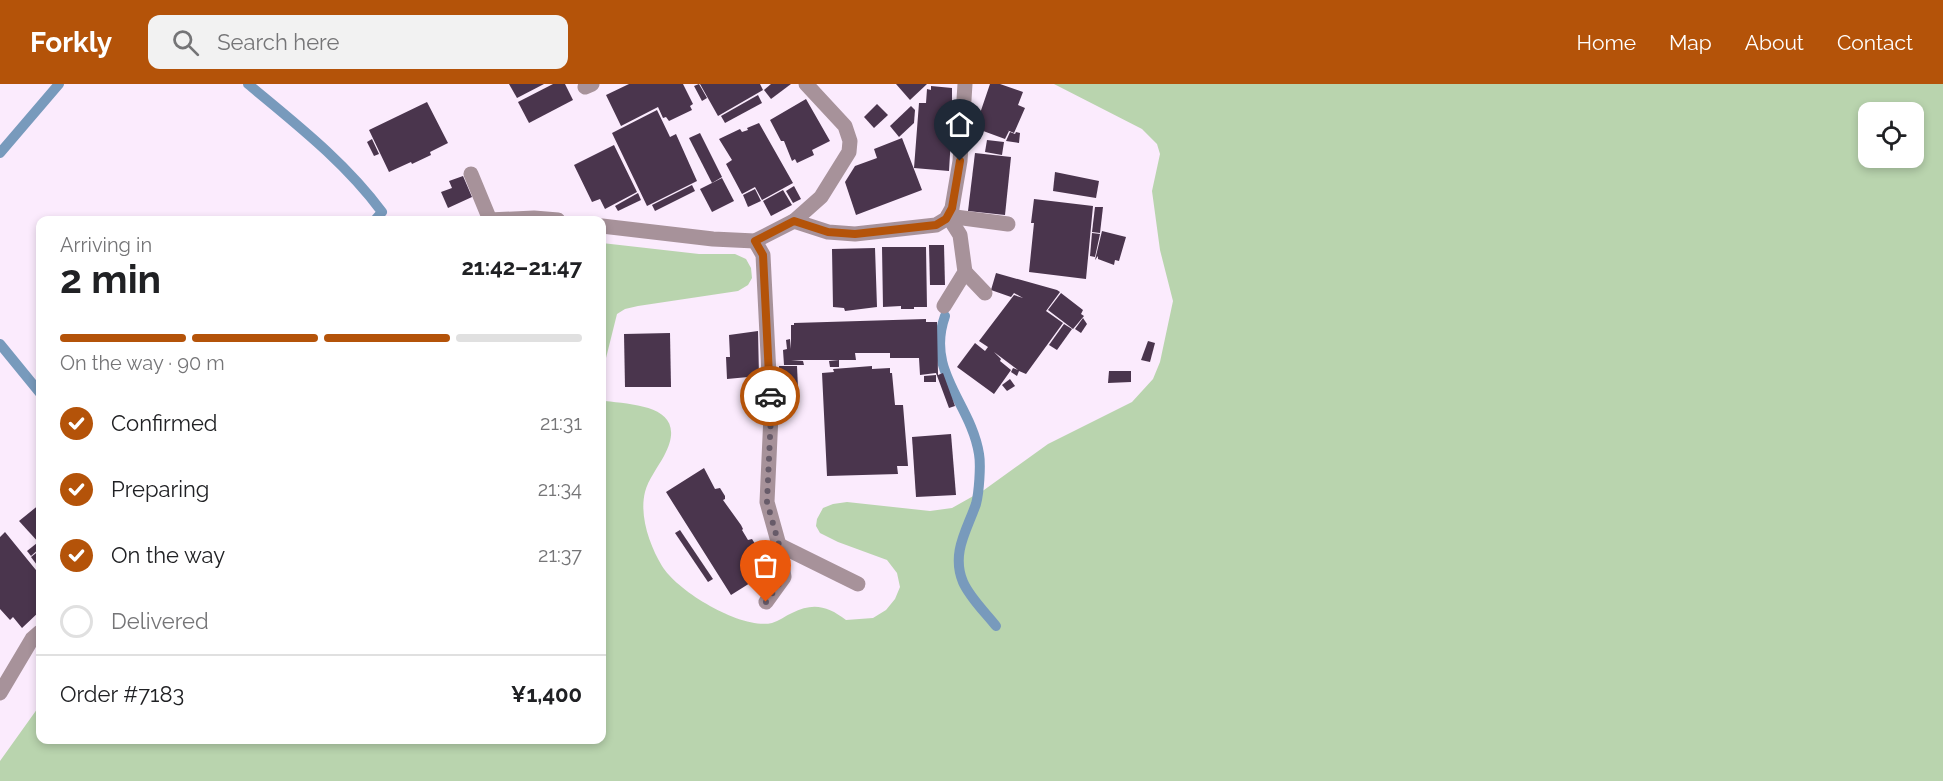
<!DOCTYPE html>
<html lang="en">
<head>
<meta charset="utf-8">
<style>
	:root { --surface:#fff; --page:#f2f2f2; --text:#202124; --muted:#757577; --line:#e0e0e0; --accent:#b45309 }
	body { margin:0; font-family:Raleway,sans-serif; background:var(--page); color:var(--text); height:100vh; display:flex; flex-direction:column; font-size:22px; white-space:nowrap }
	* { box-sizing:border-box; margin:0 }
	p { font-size:20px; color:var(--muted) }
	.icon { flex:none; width:33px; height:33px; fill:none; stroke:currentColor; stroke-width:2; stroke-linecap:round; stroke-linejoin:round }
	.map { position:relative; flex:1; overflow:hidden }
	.side { position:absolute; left:36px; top:132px; width:570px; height:528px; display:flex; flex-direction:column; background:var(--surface); border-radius:12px; box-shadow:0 3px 9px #0003 }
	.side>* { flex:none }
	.fabs { position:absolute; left:1858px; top:18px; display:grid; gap:12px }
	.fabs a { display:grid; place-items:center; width:66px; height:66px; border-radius:12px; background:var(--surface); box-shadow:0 3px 9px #0003; font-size:30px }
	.pin { position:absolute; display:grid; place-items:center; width:51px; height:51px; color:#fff; margin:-62px -26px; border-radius:50% 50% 50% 0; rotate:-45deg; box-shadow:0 0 6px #0007 }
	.pin .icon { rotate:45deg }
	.courier { position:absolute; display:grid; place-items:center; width:60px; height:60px; margin:-30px; border:4px solid #b45309; border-radius:50%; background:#fff; color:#222; box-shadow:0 2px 8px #0007 }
	.headline em { font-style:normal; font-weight:700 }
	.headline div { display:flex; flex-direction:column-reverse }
	.headline { display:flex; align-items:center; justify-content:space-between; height:102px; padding:0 24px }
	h1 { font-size:39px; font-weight:700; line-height:45px }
	.bar { display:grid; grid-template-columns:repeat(4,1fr); gap:9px 6px; align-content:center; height:72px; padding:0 24px }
	.bar i { height:8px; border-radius:4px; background:var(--line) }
	.bar .active { background:var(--accent) }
	.bar p { grid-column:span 4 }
	.line { display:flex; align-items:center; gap:15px; padding:0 24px; border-top:2px solid var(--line) }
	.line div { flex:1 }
	ol { padding:0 24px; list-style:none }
	li { display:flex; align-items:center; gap:18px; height:66px }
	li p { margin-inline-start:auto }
	li .icon { padding:6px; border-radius:50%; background:var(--accent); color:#fff; stroke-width:4 }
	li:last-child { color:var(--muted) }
	li i { width:33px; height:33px; border:3px solid var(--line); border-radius:50% }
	header { display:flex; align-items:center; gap:36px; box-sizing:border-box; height:84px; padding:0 30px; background:var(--accent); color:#fff }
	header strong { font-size:28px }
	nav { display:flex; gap:33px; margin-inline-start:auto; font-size:21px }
	.search { width:420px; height:54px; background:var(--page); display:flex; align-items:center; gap:15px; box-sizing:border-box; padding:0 21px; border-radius:12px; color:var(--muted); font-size:22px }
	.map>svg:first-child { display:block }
	.green { fill:#b9d4ae; fill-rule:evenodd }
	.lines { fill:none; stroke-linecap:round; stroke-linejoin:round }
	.stream { stroke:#789abc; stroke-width:10 }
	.building { fill:#4a354d }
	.minor { stroke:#a7929a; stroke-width:15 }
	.done { stroke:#675b69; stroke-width:6; stroke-dasharray:0 10.8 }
	.route { stroke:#b45309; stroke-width:8 }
</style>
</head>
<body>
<header>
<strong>Forkly</strong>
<div class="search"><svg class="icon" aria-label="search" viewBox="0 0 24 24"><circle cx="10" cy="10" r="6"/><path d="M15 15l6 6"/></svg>Search here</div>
<nav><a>Home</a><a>Map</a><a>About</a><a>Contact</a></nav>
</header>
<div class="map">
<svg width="1943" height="697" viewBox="0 0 1943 697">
	<rect width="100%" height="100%" fill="#fbebfd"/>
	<!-- green -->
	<g class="green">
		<path d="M1054 0H1943V697H0V677L40 621V656H602V314L605 317C639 321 690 323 664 372 658 383 648 396 645 408 639 432 650 462 662 482 678 508 742 546 772 539 779 537 785 532 792 529 813 518 828 522 846 536L873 534 886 526 895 515 900 503 897 489 887 476 838 458 820 449 816 442 817 435 823 424 833 420 847 418 930 427 952 424 984 406 1048 360 1132 318 1153 295 1160 278 1173 217 1160 166 1152 107 1160 70 1157 60 1142 45ZM1914 28V74H1869V28Z"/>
		<path d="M602 159 699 170H735L746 175 751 184 752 194 748 201 738 207 638 222 625 225 617 230 602 290Z"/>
	</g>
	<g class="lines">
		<!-- stream -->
		<g class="stream">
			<path d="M248 0C296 40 345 78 382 128L375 136"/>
			<path d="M0 69 59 0"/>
			<path d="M945 232C925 288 971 319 979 370 981 381 979 409 976 420 967 446 951 469 963 498 970 514 985 528 996 542"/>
			<path d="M0 260 40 309"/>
		</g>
	</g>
	<!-- building -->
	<g class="building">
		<path d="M509 0H544L517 14Z"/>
		<path d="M553 0H565L573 16 529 39 518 18Z"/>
		<path d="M629 0H683L693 20 690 22 692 26 669 37 666 33 663 34 658 23 621 42 606 11Z"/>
		<path d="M699 0 707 14 702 17 694 2Z"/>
		<path d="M700 0H760L763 6 718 32Z"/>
		<path d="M771 0H791L771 15 764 6Z"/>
		<path d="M896 0H927L910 16Z"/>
		<path d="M990 0H1000L1023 8 1018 21 1025 24 1014 49 1007 46 1009 47 1005 55 975 44Z"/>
		<path d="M931 2 952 4V20H953L949 87 914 84 919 19H926L927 5 931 6Z"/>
		<path d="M758 11 762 19 725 39 721 32Z"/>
		<path d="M806 15 830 57 812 66 814 71 797 79 795 75 792 77 784 57H781L770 36Z"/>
		<path d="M427 18 448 59 430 68 431 71 412 80 411 78 389 88 369 46Z"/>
		<path d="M877 20 888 31 874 44 864 33Z"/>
		<path d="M911 22 915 26 914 39 899 53 890 42Z"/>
		<path d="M657 26 670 53 676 50 697 97 647 122 612 49Z"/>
		<path d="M759 39 793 99 762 116 755 103 742 110 726 80 732 76 719 55 740 45 742 48 748 46 747 44Z"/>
		<path d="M1010 48 1015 50 1016 48 1020 49 1019 59 1006 57Z"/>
		<path d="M700 49 722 93 712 99 689 54Z"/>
		<path d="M902 54 922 106 856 131 845 98 855 82 877 74 874 65Z"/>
		<path d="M372 55 379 70 374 72 367 58Z"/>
		<path d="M987 56 1004 58 1002 71 985 68Z"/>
		<path d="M614 61 637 108 605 125 600 115 592 118 574 81Z"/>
		<path d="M975 69 1011 73 1005 131 968 127Z"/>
		<path d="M1055 88 1099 97 1096 114 1053 107Z"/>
		<path d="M463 92 472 113 448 124 441 108 452 104 449 97Z"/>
		<path d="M722 94 734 117 712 128 700 105Z"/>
		<path d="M692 101 695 107 655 127 652 121Z"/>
		<path d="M794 102 801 115 793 119 786 107Z"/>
		<path d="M755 105 761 117 748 123 743 111Z"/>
		<path d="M783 106 792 121 771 132 763 117Z"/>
		<path d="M638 109 641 116 618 127 615 122Z"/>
		<path d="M1034 115 1093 122 1086 195 1029 188 1034 139H1031Z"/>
		<path d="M1095 123H1103L1100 149 1092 148Z"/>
		<path d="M1102 147 1126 153 1119 177 1115 176 1114 181 1098 175V172L1095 176Z"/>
		<path d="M1092 149 1100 150 1095 173 1090 172Z"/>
		<path d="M929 161H944L945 201H930Z"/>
		<path d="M882 163H926L927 223H914V225H901V222L883 223Z"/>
		<path d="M875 164 877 223 845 227 844 224 833 223 832 165Z"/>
		<path d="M996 189 1057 206 1060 208 1046 227 1063 239 1026 290 1019 287 1017 292 1011 288 1013 284 1018 286 994 268 1001 275 1000 277 1011 286 994 310 957 283 975 259 985 267 988 263 979 257 1014 211 1023 214 1014 209 1011 213 991 206Z"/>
		<path d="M1061 209 1083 226 1081 230 1084 232 1073 245 1048 226Z"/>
		<path d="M1083 234 1087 240 1081 249 1075 245Z"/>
		<path d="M926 235V238H937L938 291 943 289 955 322 949 324 936 289 920 291 919 274H890V269H855L856 276H791L803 277 804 281H784L783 266 787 265 786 256 790 255 791 265V241H794V239Z"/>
		<path d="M1064 240 1072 245 1057 266 1049 261Z"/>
		<path d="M758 247 759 292 727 295 726 273H730L729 251Z"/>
		<path d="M670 249 671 303H625L624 250Z"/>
		<path d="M1148 257 1155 259 1150 278 1141 276Z"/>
		<path d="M839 276V283H830L829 277Z"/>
		<path d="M779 282H797L798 304 780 305Z"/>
		<path d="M872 282V285L890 284V289H892L895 321H903L908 382H897L898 390 827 392 822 289 834 288 833 285Z"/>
		<path d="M1109 287H1131V298L1108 299Z"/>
		<path d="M936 291V298H924V292Z"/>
		<path d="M1010 295 1015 302 1007 307 1002 301Z"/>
		<path d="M951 350 956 411 916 413 912 353Z"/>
		<path d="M704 384 715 405 720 404 725 412V415L723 416 741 441 743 445 742 446 748 456 752 455 757 463 755 467 761 477 765 479 769 487 731 511 666 408Z"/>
		<path d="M40 420V460L19 437Z"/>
		<path d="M680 446 713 495 708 498 675 449Z"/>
		<path d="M5 448 40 491V515L37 518 40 522V527L22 544 13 533 10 536 0 525V453Z"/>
		<path d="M37 459 40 464 31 472 27 467Z"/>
		<path d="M40 466V485L31 473Z"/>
	</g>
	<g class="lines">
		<!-- minor -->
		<g class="minor">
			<path d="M585 3 592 0"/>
			<path d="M471 90 490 136"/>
			<path d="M948 132 1008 140"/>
			<path d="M489 136 534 134 558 136"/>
			<path d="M794 137 828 148 855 150 936 141 946 135 952 124 960 77 965 0"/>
			<path d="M602 142 713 155 755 157 794 137 821 113 849 68 850 57 845 42 806 0"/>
			<path d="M755 157 763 171 771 331 767 418 779 461 784 493 766 518"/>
			<path d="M965 188 985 209"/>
			<path d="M944 222 965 188 960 151 948 132"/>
			<path d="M779 461 858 500"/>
			<path d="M0 609 32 555 40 548"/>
		</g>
	</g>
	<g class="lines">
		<!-- done -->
		<path class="done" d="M766 518 784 493 779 461 767 418 771 331 770 312"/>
		<!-- route -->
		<path class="route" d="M770 312 763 171 755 157 794 137 828 148 855 150 936 141 946 135 952 124 960 77"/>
	</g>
</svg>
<div class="fabs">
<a><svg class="icon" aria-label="locate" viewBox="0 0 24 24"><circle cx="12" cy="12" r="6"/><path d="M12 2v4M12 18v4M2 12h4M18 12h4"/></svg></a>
</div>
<div class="pin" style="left:766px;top:518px;background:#ea580c"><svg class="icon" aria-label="bag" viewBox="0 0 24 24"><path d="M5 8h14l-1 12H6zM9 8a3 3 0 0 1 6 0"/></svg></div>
<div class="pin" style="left:960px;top:77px;background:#1f2937"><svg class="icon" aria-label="home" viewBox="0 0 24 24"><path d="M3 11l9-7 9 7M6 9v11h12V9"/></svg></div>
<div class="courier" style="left:770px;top:312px"><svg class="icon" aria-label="car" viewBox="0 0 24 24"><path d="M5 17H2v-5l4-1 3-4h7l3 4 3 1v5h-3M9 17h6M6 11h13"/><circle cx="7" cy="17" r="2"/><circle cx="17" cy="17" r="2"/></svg></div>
<section class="side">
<div class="headline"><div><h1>2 min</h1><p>Arriving in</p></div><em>21:42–21:47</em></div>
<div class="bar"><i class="active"></i><i class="active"></i><i class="active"></i><i></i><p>On the way · 90 m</p></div>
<ol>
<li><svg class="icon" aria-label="check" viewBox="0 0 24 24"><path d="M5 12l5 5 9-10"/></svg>Confirmed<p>21:31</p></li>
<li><svg class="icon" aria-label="check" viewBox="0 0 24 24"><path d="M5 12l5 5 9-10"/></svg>Preparing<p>21:34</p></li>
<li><svg class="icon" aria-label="check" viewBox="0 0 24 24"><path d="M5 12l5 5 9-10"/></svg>On the way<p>21:37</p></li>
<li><i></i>Delivered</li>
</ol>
<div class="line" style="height:78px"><div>Order #7183</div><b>¥1,400</b></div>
</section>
</div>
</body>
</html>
